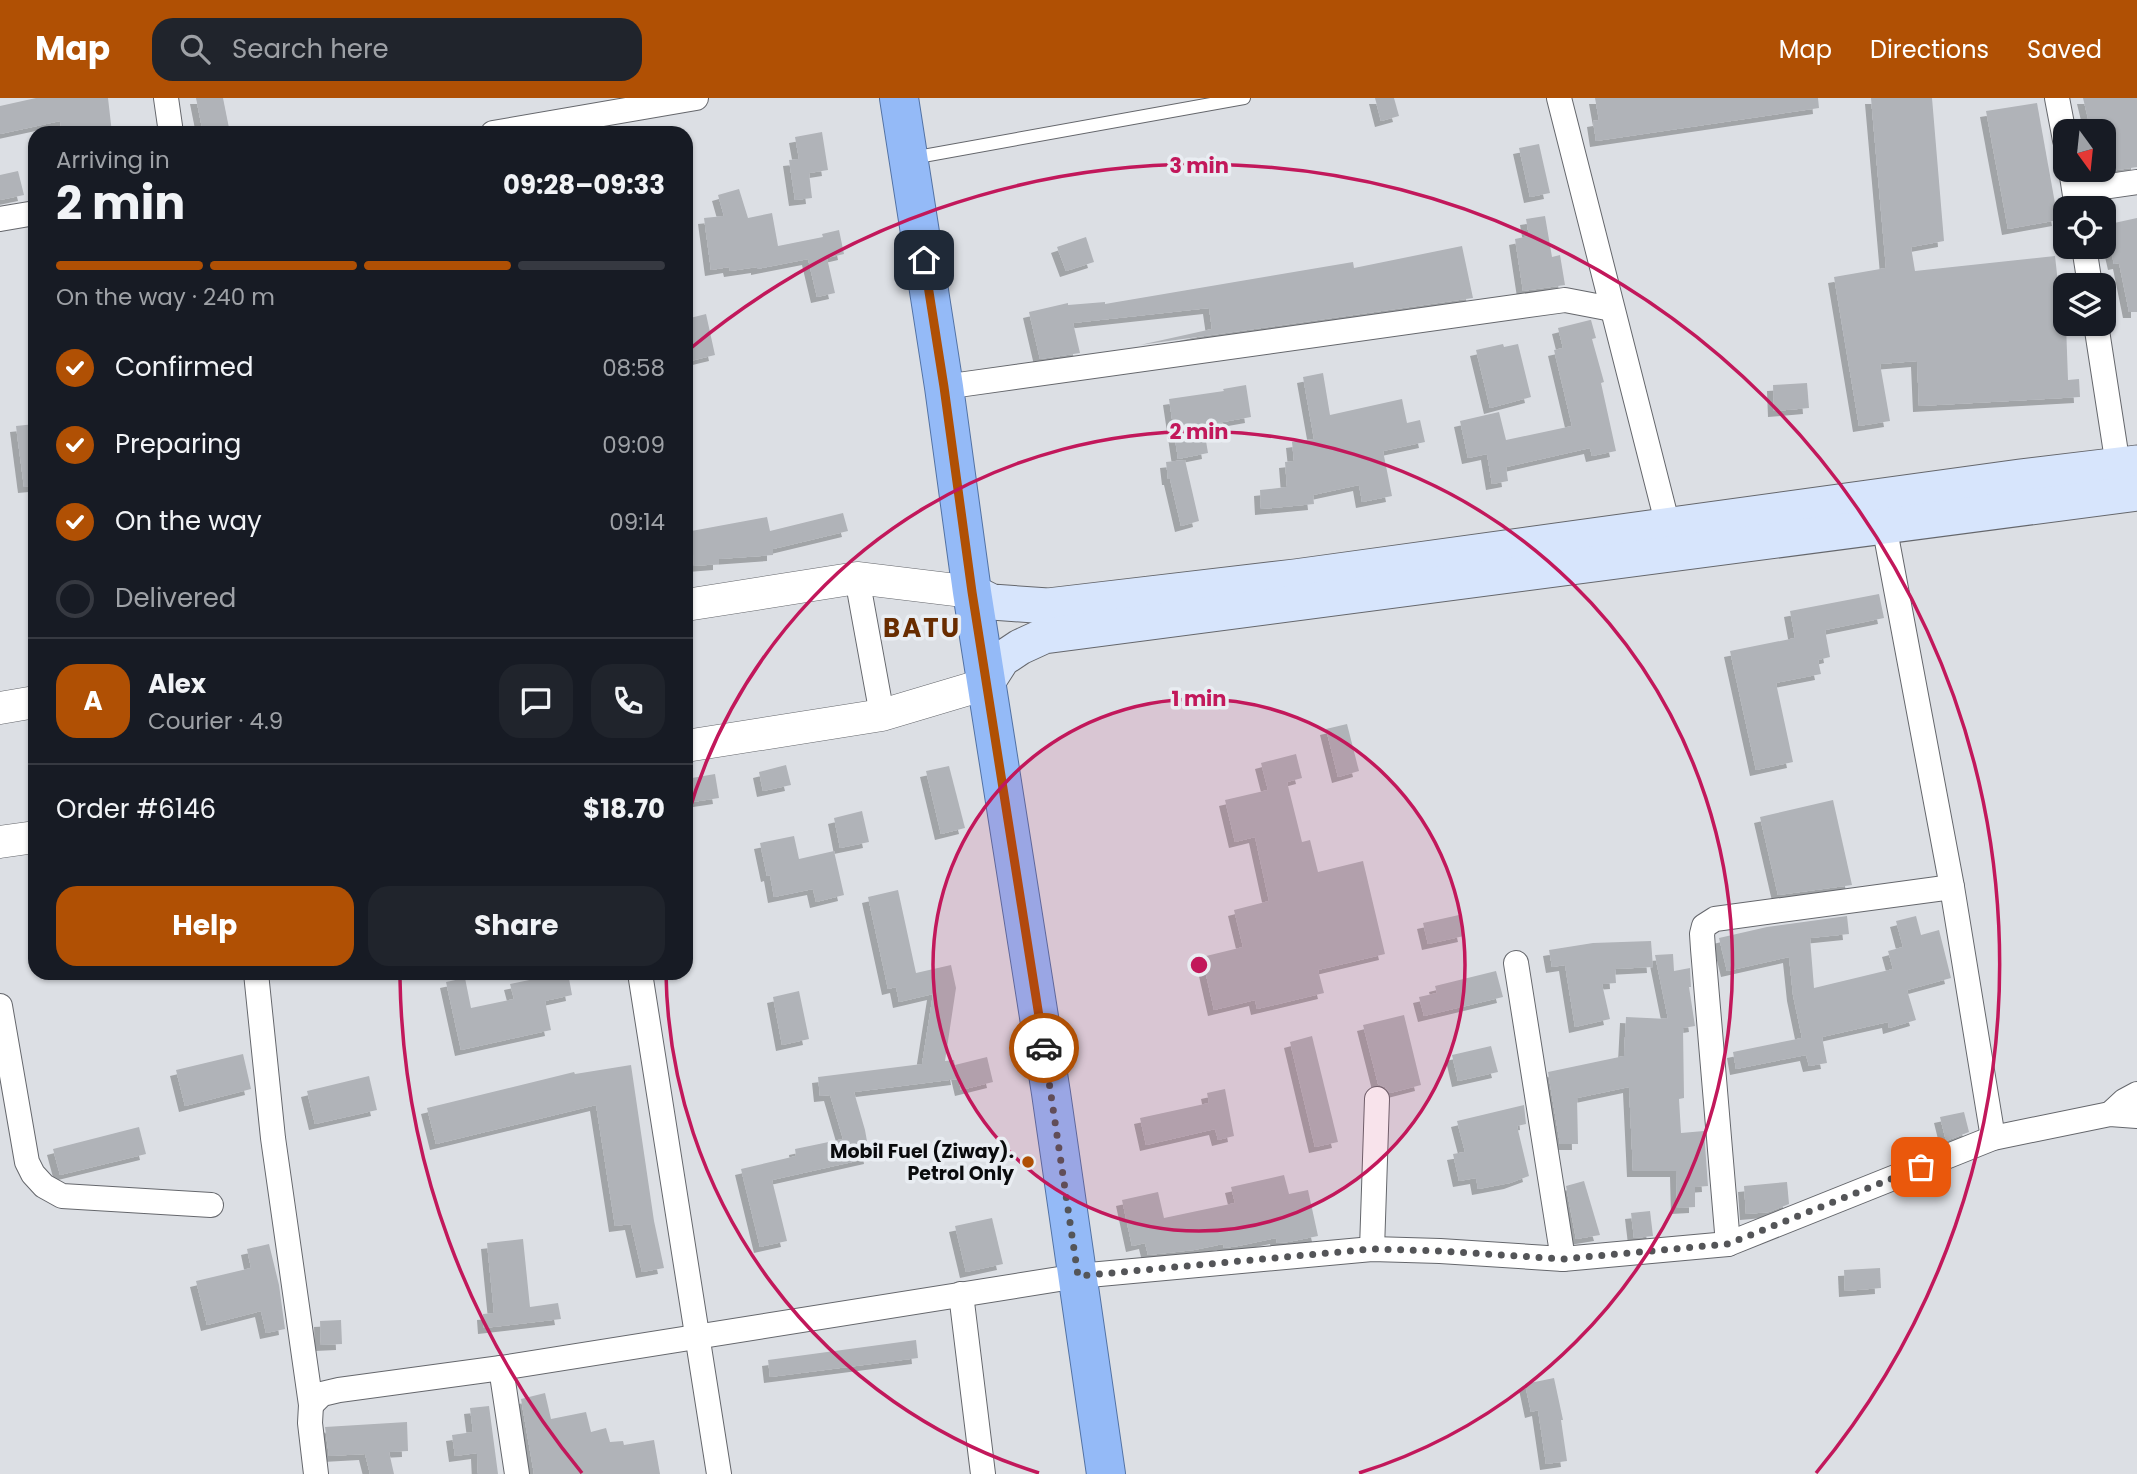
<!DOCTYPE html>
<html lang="en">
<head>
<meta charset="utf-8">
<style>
	:root { --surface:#171b24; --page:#20242c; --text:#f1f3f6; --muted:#9ea1a6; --line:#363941; --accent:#b05004 }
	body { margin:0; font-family:Poppins,sans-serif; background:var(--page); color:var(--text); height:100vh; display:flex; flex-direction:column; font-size:26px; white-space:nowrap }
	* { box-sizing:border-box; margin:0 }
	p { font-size:23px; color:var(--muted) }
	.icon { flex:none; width:38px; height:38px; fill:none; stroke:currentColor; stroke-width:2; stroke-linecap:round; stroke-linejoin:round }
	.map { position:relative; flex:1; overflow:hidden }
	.panel { position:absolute; left:28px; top:28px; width:665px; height:854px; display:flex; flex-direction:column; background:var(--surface); border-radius:21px; box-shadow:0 2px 5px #0004 }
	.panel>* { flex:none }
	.needle { width:46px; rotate:165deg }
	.controls { position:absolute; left:2053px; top:21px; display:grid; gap:14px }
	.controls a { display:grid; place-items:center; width:63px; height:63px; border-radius:14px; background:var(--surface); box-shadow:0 2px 5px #0004; font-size:35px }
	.pin { position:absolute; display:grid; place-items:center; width:60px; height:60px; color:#fff; margin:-30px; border-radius:14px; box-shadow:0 4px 10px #0006 }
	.courier { position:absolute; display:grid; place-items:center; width:70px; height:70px; margin:-35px; border:5px solid #b05004; border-radius:50%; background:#fff; color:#222; box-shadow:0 2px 9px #0007 }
	.headline em { font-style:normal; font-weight:700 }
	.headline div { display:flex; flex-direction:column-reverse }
	.headline { display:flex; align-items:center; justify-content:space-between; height:119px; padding:0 28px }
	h1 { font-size:46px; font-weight:700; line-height:52px }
	.bar { display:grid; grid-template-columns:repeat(4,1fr); gap:10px 7px; align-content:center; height:84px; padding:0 28px }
	.bar i { height:9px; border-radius:5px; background:var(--line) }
	.bar .active { background:var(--accent) }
	.bar p { grid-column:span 4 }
	.line { display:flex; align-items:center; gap:18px; padding:0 28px; border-top:2px solid var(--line) }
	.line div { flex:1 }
	.round { display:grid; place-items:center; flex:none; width:74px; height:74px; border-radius:21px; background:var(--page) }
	ol { padding:0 28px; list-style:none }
	li { display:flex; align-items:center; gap:21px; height:77px }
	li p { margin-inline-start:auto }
	li .icon { padding:7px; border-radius:50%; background:var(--accent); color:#fff; stroke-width:4 }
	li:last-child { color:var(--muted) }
	li i { width:38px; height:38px; border:4px solid var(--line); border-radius:50% }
	.action { display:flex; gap:14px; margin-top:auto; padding:14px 28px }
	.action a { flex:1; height:80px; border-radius:21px; background:var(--accent); color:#fff; font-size:28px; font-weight:700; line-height:80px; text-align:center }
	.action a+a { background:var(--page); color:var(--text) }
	header { display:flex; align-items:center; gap:42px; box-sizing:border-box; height:98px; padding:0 35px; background:var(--accent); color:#fff }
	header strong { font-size:33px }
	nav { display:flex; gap:38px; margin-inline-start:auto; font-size:24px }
	.search { width:490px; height:63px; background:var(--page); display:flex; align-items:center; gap:18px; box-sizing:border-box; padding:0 24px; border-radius:21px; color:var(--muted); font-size:26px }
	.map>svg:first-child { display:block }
	.building { fill:#b0b3b8; filter:url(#shadow) }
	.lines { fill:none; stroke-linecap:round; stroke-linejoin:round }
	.service-casing { stroke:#65676c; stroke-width:14 }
	.minor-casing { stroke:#65676c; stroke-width:26 }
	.tertiary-casing { stroke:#65676c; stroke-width:33 }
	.secondary-casing { stroke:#65676c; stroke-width:37 }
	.trunk-casing { stroke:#5272a4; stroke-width:40 }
	.service { stroke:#fff; stroke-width:12 }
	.minor { stroke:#fff; stroke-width:24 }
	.tertiary { stroke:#fff; stroke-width:32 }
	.secondary { stroke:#d7e5fc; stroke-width:35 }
	.trunk { stroke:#94baf7; stroke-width:38 }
	.done { stroke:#545558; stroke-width:7; stroke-dasharray:0 12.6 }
	.route { stroke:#b05004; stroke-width:9 }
	.ring { fill:none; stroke:#c2185b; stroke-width:3.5 }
	.poi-dot { fill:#b05004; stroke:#e9edf2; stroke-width:2.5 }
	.labels { text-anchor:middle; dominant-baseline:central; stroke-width:7; stroke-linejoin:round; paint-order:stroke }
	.poi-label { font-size:19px; font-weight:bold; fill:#0a0b0d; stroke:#e9edf2; text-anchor:end }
	.district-label { font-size:26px; font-weight:bold; letter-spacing:2px; fill:#682c00; stroke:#e9edf2 }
	.centre { fill:#c2185b; stroke:#e9edf2; stroke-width:3.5 }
	.ring-label { font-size:21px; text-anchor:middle; font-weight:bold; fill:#c2185b; stroke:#e9edf2; stroke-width:7; stroke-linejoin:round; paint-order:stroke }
</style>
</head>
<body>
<header>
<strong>Map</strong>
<div class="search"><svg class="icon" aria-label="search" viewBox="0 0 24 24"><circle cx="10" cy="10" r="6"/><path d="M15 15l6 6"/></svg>Search here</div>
<nav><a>Map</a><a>Directions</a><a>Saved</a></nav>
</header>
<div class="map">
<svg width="2137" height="1376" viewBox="0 0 2137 1376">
	<defs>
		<filter id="shadow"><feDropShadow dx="-6" dy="6" stdDeviation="0" flood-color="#0004"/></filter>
	</defs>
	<rect width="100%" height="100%" fill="#dcdfe4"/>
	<!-- building -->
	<g class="building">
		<path d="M36 0H108L112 35H62L60 23 0 36V8Z"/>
		<path d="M196 0H223L230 35H203Z"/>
		<path d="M1375 0H1394L1399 18 1381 23Z"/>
		<path d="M1595 0H1818L1819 10 1596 43 1593 23 1599 22Z"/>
		<path d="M1871 0H1932L1944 143 1911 149 1915 173 2055 158 2062 221H2065L2066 226 2068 282 2079 281 2080 299 1919 308 1917 263 1880 266 1890 323 1859 328 1834 179 1886 170Z"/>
		<path d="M2083 0H2137V69L2104 74V33H2091Z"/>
		<path d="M2037 5 2058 122 2008 131 1986 13Z"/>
		<path d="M822 34 828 72 809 75 812 100 795 102 789 62 799 61 795 39Z"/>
		<path d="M1539 46 1550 95 1530 99 1519 50Z"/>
		<path d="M18 73 24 97 0 102V77Z"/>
		<path d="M739 91 748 120 772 115 778 148 823 139 822 136 839 132 844 156 827 160 835 195 817 199 808 161 757 171V169L730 173 729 169 711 172 704 120 724 118 718 97Z"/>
		<path d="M1545 118 1552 159 1560 157 1565 187 1523 193 1515 141 1529 138 1526 121Z"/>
		<path d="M2137 120V214H2129L2119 165 2114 166 2105 127Z"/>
		<path d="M1086 139 1094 164 1066 173 1057 149Z"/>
		<path d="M1462 148 1473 200 1140 247 1212 231 1209 210 1073 225 1080 255 1040 261 1029 214 1068 205V207L1105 204V206L1353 164 1354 170Z"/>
		<path d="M706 216 715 257 686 264V221Z"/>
		<path d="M1590 222H1591L1596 240 1592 241 1604 284 1601 285 1616 353 1592 358 1590 350 1506 369 1508 383 1492 386 1487 356 1468 360 1460 323 1499 314 1506 342 1572 328 1554 252 1563 250 1558 230Z"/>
		<path d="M1503 246 1504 249 1518 246 1531 299 1490 310 1476 252Z"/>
		<path d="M1323 275 1330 317 1402 301 1407 325 1420 322 1425 344 1383 353 1392 398 1362 404 1359 387 1313 397 1314 406 1261 411 1260 392 1287 389 1285 364 1294 363 1292 344 1314 341 1303 279Z"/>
		<path d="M1807 285 1809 310 1774 313 1773 287Z"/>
		<path d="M1246 287 1251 319 1206 327 1207 337H1205L1208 355 1178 361 1169 301 1224 293 1223 291Z"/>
		<path d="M35 326V388L24 389 16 328Z"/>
		<path d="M1185 362 1199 423 1181 428 1170 381H1168L1166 364Z"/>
		<path d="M843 415 848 433 773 451V457L719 461V466L694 468 693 455 686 456V434L767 419 770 433Z"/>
		<path d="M1879 496 1884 520 1825 532 1830 559 1818 562 1821 576 1776 585 1793 664 1756 672 1730 553 1795 540 1790 513Z"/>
		<path d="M1347 626 1359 673 1338 679 1326 631Z"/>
		<path d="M1296 656 1302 680 1287 684 1302 744 1310 742 1318 774 1363 763 1385 856 1318 872 1324 895 1257 911 1255 902 1214 912 1202 859 1243 849 1234 812 1269 803 1255 739 1235 744 1225 702 1268 692 1261 665Z"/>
		<path d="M786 667 791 687 763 693 759 674Z"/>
		<path d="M949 668 965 730 941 736 926 673Z"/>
		<path d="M715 676 719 700 686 705V681Z"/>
		<path d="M1833 702 1852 787 1778 797 1760 719Z"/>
		<path d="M862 713 869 744 840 750 834 720Z"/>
		<path d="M794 738 799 761 834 753 844 797 816 804 813 791 774 799 770 777 767 778 760 745Z"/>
		<path d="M898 792 916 875 951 867 956 890 945 963 954 962 957 981 854 994 865 1032 870 1060 772 1082 787 1143 760 1149 741 1071 796 1058 795 1051 843 1041 830 997 820 998 818 979 922 966 933 896 899 904 896 889 888 891 868 799Z"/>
		<path d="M1459 817 1464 838 1428 846 1423 825Z"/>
		<path d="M1847 818 1849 836 1810 840 1814 890 1893 871 1888 853 1903 849 1896 823 1916 818 1921 837 1939 832 1951 880 1907 892 1916 922 1889 930 1888 924 1822 939 1827 965 1809 968 1806 957 1736 971 1733 954 1802 940 1793 897 1789 859 1727 873 1719 840 1767 829Z"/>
		<path d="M1651 843 1653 869 1615 871 1616 885 1602 886 1610 921 1575 929 1565 867 1552 869 1549 852 1593 845Z"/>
		<path d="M1673 856 1674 873 1690 870 1691 889H1689L1695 928 1683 930 1684 1000 1679 1001 1681 1035 1704 1033 1708 1088 1695 1089V1109L1677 1110 1676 1073H1633L1629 989 1577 1000 1578 1046H1560L1548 974 1624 958 1626 919 1668 921 1655 857Z"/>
		<path d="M1496 873 1503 899 1424 918 1419 899 1437 895 1435 888Z"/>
		<path d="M543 875H568L572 897 545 903 551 932 461 952 446 884 465 880 471 910 514 901 510 886 544 879Z"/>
		<path d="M799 893 809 941 782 947 773 899Z"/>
		<path d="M1404 917 1421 987 1390 995 1385 989 1378 986 1363 927Z"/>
		<path d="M1312 938 1338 1044 1315 1049 1290 944Z"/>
		<path d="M1491 948 1498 974 1458 983 1452 957Z"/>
		<path d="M243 956 251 991 185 1008 176 972Z"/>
		<path d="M987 959 993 984 961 992 955 967Z"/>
		<path d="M631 967 654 1123 664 1170 642 1174 631 1126 615 1128 596 1007 436 1046 427 1010 574 974 575 976Z"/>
		<path d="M369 978 377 1012 315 1026 307 993Z"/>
		<path d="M1225 991 1234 1038 1218 1042 1215 1031 1146 1047 1140 1020 1209 1005 1207 995Z"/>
		<path d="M1524 1007 1526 1026 1517 1028 1529 1078 1510 1085 1478 1091 1476 1080 1459 1083 1453 1056 1465 1054 1457 1023Z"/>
		<path d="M1964 1014 1969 1034 1946 1043 1940 1019Z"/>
		<path d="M139 1029 146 1056 60 1077 53 1051Z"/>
		<path d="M1284 1077 1289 1096 1308 1092 1318 1138 1288 1144 1277 1145 1276 1140 1238 1148 1224 1150 1223 1146 1194 1152 1148 1157 1145 1145 1132 1148 1122 1102 1158 1094 1164 1120 1235 1105 1231 1089Z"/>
		<path d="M1584 1083 1600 1137 1576 1141 1566 1088Z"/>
		<path d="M1787 1084 1789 1106 1769 1114 1746 1116 1744 1088Z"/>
		<path d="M1650 1113 1653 1138 1634 1140 1631 1115Z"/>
		<path d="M992 1120 1003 1166 966 1174 955 1128Z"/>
		<path d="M523 1141 530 1209 558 1205 561 1221 484 1230 483 1216 494 1215 487 1145Z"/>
		<path d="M269 1146 279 1187 285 1231 266 1235 261 1213 207 1227 196 1183 251 1170 247 1151Z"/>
		<path d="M1880 1170 1881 1190 1845 1193 1844 1172Z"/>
		<path d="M341 1222 342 1246 321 1247 320 1223Z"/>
		<path d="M916 1242 918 1260 770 1279 768 1262Z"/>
		<path d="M1554 1280 1563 1322H1561L1567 1363 1546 1366 1538 1312 1531 1314 1525 1286Z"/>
		<path d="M545 1295 551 1321 586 1314 591 1334 606 1330 610 1344 623 1343 624 1347 654 1342 660 1376H534L521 1301Z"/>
		<path d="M489 1308 498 1376H478L477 1355 455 1358 452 1337 473 1334 470 1310Z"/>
		<path d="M407 1324 408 1353 389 1354 394 1376H370L365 1356 329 1358 325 1329Z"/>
	</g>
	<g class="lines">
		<defs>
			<path id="service" d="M912 60 1244 0"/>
			<g id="minor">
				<path d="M166 0 171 35"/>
				<path d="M1559 0 1668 428 1658 441"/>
				<path d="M2057 0 2065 42"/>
				<path d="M493 35 696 0"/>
				<path d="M2071 72 2077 110"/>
				<path d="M2075 93 2137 84"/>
				<path d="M0 121 35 115"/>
				<path d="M2084 149 2090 187"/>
				<path d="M2096 226 2118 368 2127 378"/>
				<path d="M944 289 1565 202 1612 211"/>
				<path d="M1884 427 1952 789 1993 1040"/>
				<path d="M857 480 882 617"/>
				<path d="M1516 865 1563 1161"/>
				<path d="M256 875 273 1040 311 1307 310 1325 316 1376"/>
				<path d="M640 875 719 1376"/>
				<path d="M0 908 27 1064 33 1076 44 1088 62 1098 211 1107"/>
				<path d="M2110 1016 2124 1003 2137 996"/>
				<path d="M1728 1146 1703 851 1702 836 1704 828 1715 821 1952 789"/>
				<path d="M1372 1151 1377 1001"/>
				<path d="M961 1196 983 1376"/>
				<path d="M501 1270 517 1376"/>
				<path d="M311 1307 322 1296 339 1292 501 1270 1078 1178 1372 1151 1440 1153 1563 1161 1728 1146 1993 1040 2110 1016 2137 1018"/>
			</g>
			<g id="tertiary">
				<path d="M686 507 857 480 972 494"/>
				<path d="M0 610 35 604"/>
				<path d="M686 648 882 617 986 586"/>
				<path d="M0 744 35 739"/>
			</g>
			<g id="secondary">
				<path d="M972 494 992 504 1048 508 1295 479 2020 379 2137 365"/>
				<path d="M986 586 1002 561 1020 549 1044 538 2137 395"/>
			</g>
			<path id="trunk" d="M899 0 944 289 972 494 1051 995 1106 1376"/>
		</defs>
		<!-- service casing -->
		<use href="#service" class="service-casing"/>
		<!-- minor casing -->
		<use href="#minor" class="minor-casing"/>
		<!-- tertiary casing -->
		<use href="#tertiary" class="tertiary-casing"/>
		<!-- secondary casing -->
		<use href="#secondary" class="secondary-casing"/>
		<!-- trunk casing -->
		<use href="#trunk" class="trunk-casing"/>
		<!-- service -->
		<use href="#service" class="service"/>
		<!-- minor -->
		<use href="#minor" class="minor"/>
		<!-- tertiary -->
		<use href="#tertiary" class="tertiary"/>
		<!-- secondary -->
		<use href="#secondary" class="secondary"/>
		<!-- trunk -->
		<use href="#trunk" class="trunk"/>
	</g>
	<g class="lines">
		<!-- done -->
		<path class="done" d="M1044 950 1078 1178 1372 1151 1440 1153 1563 1161 1728 1146 1921 1069"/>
		<!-- route -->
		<path class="route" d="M924 162 944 289 972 494 1044 950"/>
	</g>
	<!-- distance rings -->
	<circle cx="1199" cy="867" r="266" fill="#c2185b" fill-opacity=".12"/>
	<g class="ring">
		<circle cx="1199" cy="867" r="266"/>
		<path d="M1039 1375A533 533 0 0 1 666 876M687 720A533 533 0 1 1 1359 1375"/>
		<path d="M582 1375A799 799 0 0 1 400 881M691 250A799 799 0 0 1 1816 1375"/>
	</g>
	<!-- markers -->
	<circle class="poi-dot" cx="1028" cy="1064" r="7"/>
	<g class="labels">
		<!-- poi labels -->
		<g class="poi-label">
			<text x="1014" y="1053">Mobil Fuel (Ziway).<tspan x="1014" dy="22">Petrol Only</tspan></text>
		</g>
		<!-- district labels -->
		<g class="district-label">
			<text x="922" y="530">BATU</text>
		</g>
	</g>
	<circle cx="1199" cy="867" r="10" class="centre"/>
	<g class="ring-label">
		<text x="1199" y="75">3 min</text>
		<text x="1199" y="341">2 min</text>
		<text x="1199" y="608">1 min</text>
	</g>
</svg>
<div class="controls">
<a><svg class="needle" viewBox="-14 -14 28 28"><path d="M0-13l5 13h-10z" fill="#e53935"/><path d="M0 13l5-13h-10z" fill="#9ea1a6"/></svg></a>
<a><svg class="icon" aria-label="locate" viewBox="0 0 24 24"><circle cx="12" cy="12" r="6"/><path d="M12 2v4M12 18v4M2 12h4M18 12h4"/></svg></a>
<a><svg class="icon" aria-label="layers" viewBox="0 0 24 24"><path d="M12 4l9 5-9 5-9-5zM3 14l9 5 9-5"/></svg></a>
</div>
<div class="pin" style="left:1921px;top:1069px;background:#ea580c"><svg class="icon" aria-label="bag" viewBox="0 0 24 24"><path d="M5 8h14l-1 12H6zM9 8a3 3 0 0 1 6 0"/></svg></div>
<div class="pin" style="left:924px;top:162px;background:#1f2937"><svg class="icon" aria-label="home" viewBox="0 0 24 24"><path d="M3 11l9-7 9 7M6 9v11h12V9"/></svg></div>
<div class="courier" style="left:1044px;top:950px"><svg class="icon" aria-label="car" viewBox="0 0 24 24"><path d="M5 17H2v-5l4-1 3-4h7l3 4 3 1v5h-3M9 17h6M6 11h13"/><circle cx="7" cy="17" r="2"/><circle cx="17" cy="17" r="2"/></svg></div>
<section class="panel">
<div class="headline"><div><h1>2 min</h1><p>Arriving in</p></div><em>09:28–09:33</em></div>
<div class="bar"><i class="active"></i><i class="active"></i><i class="active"></i><i></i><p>On the way · 240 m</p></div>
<ol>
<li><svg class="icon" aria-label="check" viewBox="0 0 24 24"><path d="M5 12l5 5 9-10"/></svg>Confirmed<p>08:58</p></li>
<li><svg class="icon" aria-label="check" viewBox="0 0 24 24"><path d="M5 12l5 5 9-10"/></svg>Preparing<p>09:09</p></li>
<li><svg class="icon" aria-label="check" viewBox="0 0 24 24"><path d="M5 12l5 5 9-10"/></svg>On the way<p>09:14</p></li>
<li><i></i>Delivered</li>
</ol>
<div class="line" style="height:126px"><b class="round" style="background:var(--accent);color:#fff">A</b><div><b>Alex</b><p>Courier · 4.9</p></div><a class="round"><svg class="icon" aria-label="chat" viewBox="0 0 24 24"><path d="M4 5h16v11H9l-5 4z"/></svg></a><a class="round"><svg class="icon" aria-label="phone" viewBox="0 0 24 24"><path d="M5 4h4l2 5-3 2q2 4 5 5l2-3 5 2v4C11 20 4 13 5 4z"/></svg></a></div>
<div class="line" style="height:91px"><div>Order #6146</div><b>$18.70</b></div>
<div class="action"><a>Help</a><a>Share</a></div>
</section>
</div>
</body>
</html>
